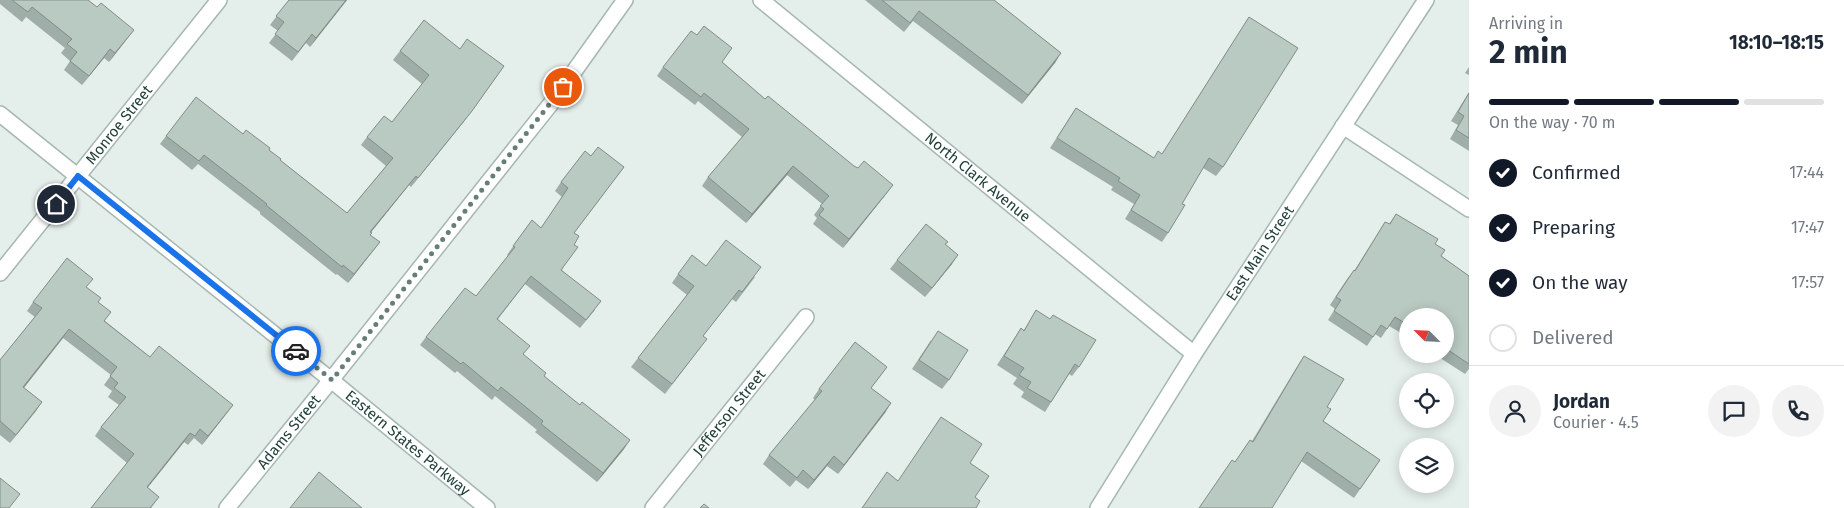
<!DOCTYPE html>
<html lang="en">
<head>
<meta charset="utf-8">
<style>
	:root { --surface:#fff; --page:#f2f2f3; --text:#1f2937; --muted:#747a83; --line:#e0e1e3; --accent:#111827 }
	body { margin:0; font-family:"Fira Sans",sans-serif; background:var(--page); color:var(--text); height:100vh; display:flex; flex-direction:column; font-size:19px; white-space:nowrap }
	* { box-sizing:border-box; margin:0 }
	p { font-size:16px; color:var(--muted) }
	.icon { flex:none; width:28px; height:28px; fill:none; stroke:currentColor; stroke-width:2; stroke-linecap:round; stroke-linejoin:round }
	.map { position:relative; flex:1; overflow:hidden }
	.drawer { display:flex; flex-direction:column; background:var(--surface); width:375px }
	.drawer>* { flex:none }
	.needle { width:32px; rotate:294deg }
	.buttons { position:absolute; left:1399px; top:308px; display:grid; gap:10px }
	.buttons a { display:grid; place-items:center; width:55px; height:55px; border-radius:50%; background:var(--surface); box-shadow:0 2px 12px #0003; font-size:25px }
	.pin { position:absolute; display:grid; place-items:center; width:42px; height:42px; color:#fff; margin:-21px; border:2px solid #fff; border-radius:50%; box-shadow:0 1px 5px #0007 }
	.courier { position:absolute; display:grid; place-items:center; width:50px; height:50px; margin:-25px; border:4px solid #1a73e8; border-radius:50%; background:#fff; color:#222; box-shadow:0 1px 6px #0007 }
	.summary em { font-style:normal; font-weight:700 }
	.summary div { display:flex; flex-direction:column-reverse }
	.summary { display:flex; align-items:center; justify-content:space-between; height:85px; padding:0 20px }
	h1 { font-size:32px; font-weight:700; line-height:38px }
	.bar { display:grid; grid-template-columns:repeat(4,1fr); gap:8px 5px; align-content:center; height:60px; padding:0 20px }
	.bar i { height:6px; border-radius:4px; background:var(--line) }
	.bar .active { background:var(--accent) }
	.bar p { grid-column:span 4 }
	.line { display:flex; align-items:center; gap:12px; padding:0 20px; border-top:1px solid var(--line) }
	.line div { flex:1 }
	.round { display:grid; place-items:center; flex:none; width:52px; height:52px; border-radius:26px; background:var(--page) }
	ol { padding:0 20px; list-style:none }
	li { display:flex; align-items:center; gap:15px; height:55px }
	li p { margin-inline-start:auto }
	li .icon { padding:5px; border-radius:50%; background:var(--accent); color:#fff; stroke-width:4 }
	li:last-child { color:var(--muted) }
	li i { width:28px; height:28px; border:2px solid var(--line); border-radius:50% }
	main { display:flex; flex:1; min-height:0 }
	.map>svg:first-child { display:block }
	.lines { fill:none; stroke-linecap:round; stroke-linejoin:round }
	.minor-casing { stroke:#a6b7b1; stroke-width:18 }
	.minor { stroke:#fff; stroke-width:15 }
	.wall { fill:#9faea8 }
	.shaded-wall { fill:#828d88 }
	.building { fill:#b9cac3; stroke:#828d88 }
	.done { stroke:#667e77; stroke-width:5; stroke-dasharray:0 9 }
	.route { stroke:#1a73e8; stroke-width:6 }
	.labels { text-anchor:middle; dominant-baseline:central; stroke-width:4.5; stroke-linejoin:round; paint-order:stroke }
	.street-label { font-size:15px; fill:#224239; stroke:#f5faf8 }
</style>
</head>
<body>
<main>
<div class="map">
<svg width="1469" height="508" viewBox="0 0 1469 508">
	<rect width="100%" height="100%" fill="#e4eeea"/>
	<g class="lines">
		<defs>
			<g id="minor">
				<path id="s1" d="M761 0 1194 354"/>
				<path id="s2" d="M0 114 331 380 487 508"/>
				<path d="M1343 126 1469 209"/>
				<path id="s3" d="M0 273 219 0"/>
				<path id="s4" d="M227 508 331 380 553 101 625 0"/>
				<path id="s5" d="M653 508 806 317"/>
				<path id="s6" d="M1098 508 1194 354 1426 0"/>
			</g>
		</defs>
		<!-- minor casing -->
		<use href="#minor" class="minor-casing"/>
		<!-- minor -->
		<use href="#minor" class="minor"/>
	</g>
	<!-- wall -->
	<g class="wall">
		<path d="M0 0H88L127 39 109 62 104 58 82 85 64 70 70 61 61 53 65 48 26 17 22 22 0 4Z"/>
		<path d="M289 0H347L310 47 306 43 292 61 269 43 278 31 270 25Z"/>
		<path d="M865 0H994L1061 53 1022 104 913 21 904 32Z"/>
		<path d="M1249 17 1223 167 1216 176 1203 168 1182 204 1168 233 1162 242 1125 219 1134 204 1111 190 1113 187 1050 148 1076 108 1154 158 1162 154Z"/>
		<path d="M424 20 465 120 411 187 409 185 371 232 370 236 380 242 348 283 337 274 336 275 260 214V212L198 164 192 170 160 144 166 136 243 134 269 150 280 160 347 213 386 166 361 145 367 137 392 122 422 84 393 60Z"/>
		<path d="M722 62 765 99 887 193 843 248 813 224 817 218 814 215 822 204 787 175 746 223 702 186 708 177 742 137 698 101 695 105 657 76 663 67Z"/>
		<path d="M1469 67V75L1465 73Z"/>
		<path d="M1469 92V151L1450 139 1458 125 1451 121Z"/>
		<path d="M591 156 624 167 574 233V245L562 270 595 310 580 328 525 284 498 319 524 355 544 376 624 449 597 482 535 432 537 430 495 396 492 400 457 371 455 373 420 345 426 337 476 296 508 256 507 255 532 220 541 228 562 197 555 191 561 182Z"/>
		<path d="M1396 214 1435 244 1441 256 1469 276V369L1465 374 1434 354H1445V316H1408V337L1389 326 1381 338 1375 334 1367 346 1328 320 1335 309 1330 305 1347 279 1354 271 1385 222 1389 224Z"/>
		<path d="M945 244 952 264 925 297 890 269 897 260Z"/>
		<path d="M706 266 755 277 736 302 732 299 703 336 700 348 665 394 631 367 687 295 672 283 678 274Z"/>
		<path d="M87 288 98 302 105 321 150 357 233 405 202 445 194 438 188 445 184 442 147 488 159 497 151 508H91L127 463 95 436 101 427 119 405 108 397 112 391 104 385 111 375 63 338 24 388 42 402 10 443 0 435V360L35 317 27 311 33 302Z"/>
		<path d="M1036 310 1079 367 1072 376 1069 374 1045 412 1021 397 1024 392 1013 384 1017 378 997 365 1021 328 1024 330Z"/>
		<path d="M931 340 949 380 942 389 912 369Z"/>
		<path d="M1304 356 1327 407 1323 421 1380 460 1354 498 1301 461 1235 462 1250 440 1252 441 1298 365Z"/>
		<path d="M887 367 871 388 891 403 838 474 827 466 808 489 796 480 790 487 763 464 769 455 815 400 813 398 819 389Z"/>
	</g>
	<!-- shaded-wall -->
	<g class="shaded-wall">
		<path d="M346 0H347L310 47 316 38Z"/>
		<path d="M134 30 127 39 109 62 115 53Z"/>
		<path d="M110 49 104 58 82 85Z"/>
		<path d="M1061 53 1055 63 1022 104 1028 95Z"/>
		<path d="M504 66 465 120 411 187 418 178Z"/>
		<path d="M793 166 787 175 746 223 752 214Z"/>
		<path d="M416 176 409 185 364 241 370 232Z"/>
		<path d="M893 185 887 193 843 248 849 239Z"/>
		<path d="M380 242 373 251 348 283 354 274Z"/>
		<path d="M958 255 952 264 925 297 932 288Z"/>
		<path d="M69 329 63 338 17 396 23 387Z"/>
		<path d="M42 402 36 411 10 443 16 435Z"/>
		<path d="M891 403 885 413 838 474 844 465Z"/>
		<path d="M233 405 227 413 202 445 208 436Z"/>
		<path d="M190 433 184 442 141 496 147 487Z"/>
		<path d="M630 440 624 449 597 482 603 473Z"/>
		<path d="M834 456 827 466 808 489 814 480Z"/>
	</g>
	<!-- building -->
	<g class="building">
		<path d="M12 0H88L97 7 101 3 134 30 115 53 110 49 89 76 70 61 77 52 67 44 72 39 32 7 28 12Z"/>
		<path d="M289 0H346L316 38 312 34 298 52 275 34 284 22 276 16Z"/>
		<path d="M882 0H994L1061 53 1028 95 919 11 910 23Z"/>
		<path d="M1249 17 1298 48 1223 167 1209 158 1182 204 1185 205 1168 233 1131 210 1140 195 1118 181 1120 178 1057 138 1076 108 1154 158 1158 151 1162 154Z"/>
		<path d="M424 20 460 49 467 39 504 66 472 111 418 178 416 176 370 232 372 233 370 235 380 242 354 274 343 265 342 267 266 205 267 204 204 155 199 161 166 136 196 97 243 134 246 130 270 148 269 150 281 159 280 160 347 213 393 158 367 137 384 116 392 122 429 75 400 51Z"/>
		<path d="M704 26 732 48 722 62 765 99 768 96 854 166 858 168 864 161 893 185 849 239 819 215 824 209 820 206 829 196 793 166 752 214 708 177 749 129 704 93 701 97 663 67 691 31 697 35Z"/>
		<path d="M1469 93V138L1456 130 1464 116 1458 112Z"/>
		<path d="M598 147 624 167 574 233 579 236 574 245 578 247 561 270 601 301 586 320 531 276 497 319 530 346 523 354 546 373 544 376 580 405 582 402 630 440 603 473 541 424 543 421 501 387 498 391 463 362 461 364 426 337 465 288 476 296 515 247 513 246 532 220 541 228 568 188 561 182 585 151 591 156Z"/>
		<path d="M1396 214 1438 239 1435 244 1445 250 1441 256 1469 276V364L1445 348V316H1408V325L1395 317 1387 329 1381 325 1373 337 1334 311 1341 300 1336 297 1354 270 1355 271 1385 222 1390 224Z"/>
		<path d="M926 224 948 242 945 244 958 255 932 288 897 260Z"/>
		<path d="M726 240 761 267 742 292 739 290 703 336 707 339 672 384 638 358 694 286 678 274 692 255 706 266Z"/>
		<path d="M67 258 93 279 86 287 101 298 98 302 111 312 104 321 150 357 159 346 233 405 208 436 200 429 195 436 190 433 147 487 159 497 150 508H91L134 454 101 427 126 397 114 388 118 383 110 376 117 367 69 329 23 387 42 402 16 435 0 421V360L42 308 33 302Z"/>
		<path d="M1036 310 1050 319 1053 315 1096 340 1079 367 1075 364 1051 402 1027 388 1031 382 1019 375 1024 368 1004 356 1021 328 1024 331Z"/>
		<path d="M938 331 968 350 949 380 919 360Z"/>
		<path d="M855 342 887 367 871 388 891 403 844 465 834 456 814 480 803 470 797 478 769 455 822 391 819 389Z"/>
		<path d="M1304 356 1344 379 1327 407 1331 409 1323 421 1380 460 1360 489 1307 452 1272 508H1199L1232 460 1235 462 1250 440 1253 442Z"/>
		<path d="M941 417 982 444 970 463 989 476 975 497 980 501 976 508H862L887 472 898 481Z"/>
		<path d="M319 472 362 508H290Z"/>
		<path d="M0 478 20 494 9 508H0Z"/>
		<path d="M704 504 709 508H700Z"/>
	</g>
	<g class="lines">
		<!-- done -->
		<path class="done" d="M296 351 332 380 563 87"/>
		<!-- route -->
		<path class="route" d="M56 204 78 176 296 351"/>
	</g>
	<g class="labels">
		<!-- street labels -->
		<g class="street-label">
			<text stroke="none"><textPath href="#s3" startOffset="190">Monroe Street</textPath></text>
			<text stroke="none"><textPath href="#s1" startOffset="280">North Clark Avenue</textPath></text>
			<text stroke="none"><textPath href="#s6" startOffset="302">East Main Street</textPath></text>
			<text stroke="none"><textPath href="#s5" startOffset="122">Jefferson Street</textPath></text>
			<text stroke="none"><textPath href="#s4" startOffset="98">Adams Street</textPath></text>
			<text stroke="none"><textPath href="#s2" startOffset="524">Eastern States Parkway</textPath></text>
		</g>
	</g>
</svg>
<div class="buttons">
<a><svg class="needle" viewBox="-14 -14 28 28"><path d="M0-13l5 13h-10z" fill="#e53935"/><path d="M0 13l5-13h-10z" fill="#747a83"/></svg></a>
<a><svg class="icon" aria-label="locate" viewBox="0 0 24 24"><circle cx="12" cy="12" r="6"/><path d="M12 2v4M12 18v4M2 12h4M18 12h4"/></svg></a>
<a><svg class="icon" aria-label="layers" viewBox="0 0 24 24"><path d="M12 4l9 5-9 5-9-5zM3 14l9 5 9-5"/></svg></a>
</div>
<div class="pin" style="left:563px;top:87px;background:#ea580c"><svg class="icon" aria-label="bag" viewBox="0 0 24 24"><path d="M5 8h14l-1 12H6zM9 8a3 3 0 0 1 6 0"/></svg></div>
<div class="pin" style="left:56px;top:204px;background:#1f2937"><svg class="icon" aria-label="home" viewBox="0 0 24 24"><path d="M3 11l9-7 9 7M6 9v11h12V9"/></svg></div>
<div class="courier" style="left:296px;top:351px"><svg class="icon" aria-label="car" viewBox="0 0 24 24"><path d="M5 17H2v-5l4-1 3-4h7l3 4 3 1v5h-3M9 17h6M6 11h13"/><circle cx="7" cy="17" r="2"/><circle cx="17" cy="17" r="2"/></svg></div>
</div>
<section class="drawer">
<div class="summary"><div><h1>2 min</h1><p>Arriving in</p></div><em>18:10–18:15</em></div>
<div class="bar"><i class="active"></i><i class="active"></i><i class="active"></i><i></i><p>On the way · 70 m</p></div>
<ol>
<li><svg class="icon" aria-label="check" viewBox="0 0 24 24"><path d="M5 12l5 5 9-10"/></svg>Confirmed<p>17:44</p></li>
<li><svg class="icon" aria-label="check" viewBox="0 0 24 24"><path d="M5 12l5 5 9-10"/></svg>Preparing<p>17:47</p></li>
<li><svg class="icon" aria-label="check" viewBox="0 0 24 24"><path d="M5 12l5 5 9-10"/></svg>On the way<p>17:57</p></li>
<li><i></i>Delivered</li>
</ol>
<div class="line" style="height:90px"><a class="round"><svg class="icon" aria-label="person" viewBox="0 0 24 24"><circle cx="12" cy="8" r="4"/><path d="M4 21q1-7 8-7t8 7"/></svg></a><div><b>Jordan</b><p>Courier · 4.5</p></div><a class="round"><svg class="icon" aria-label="chat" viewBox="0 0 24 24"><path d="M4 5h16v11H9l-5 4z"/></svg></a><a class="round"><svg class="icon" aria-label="phone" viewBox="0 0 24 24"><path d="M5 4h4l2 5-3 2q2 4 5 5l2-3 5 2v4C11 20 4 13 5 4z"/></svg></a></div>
</section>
</main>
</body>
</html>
